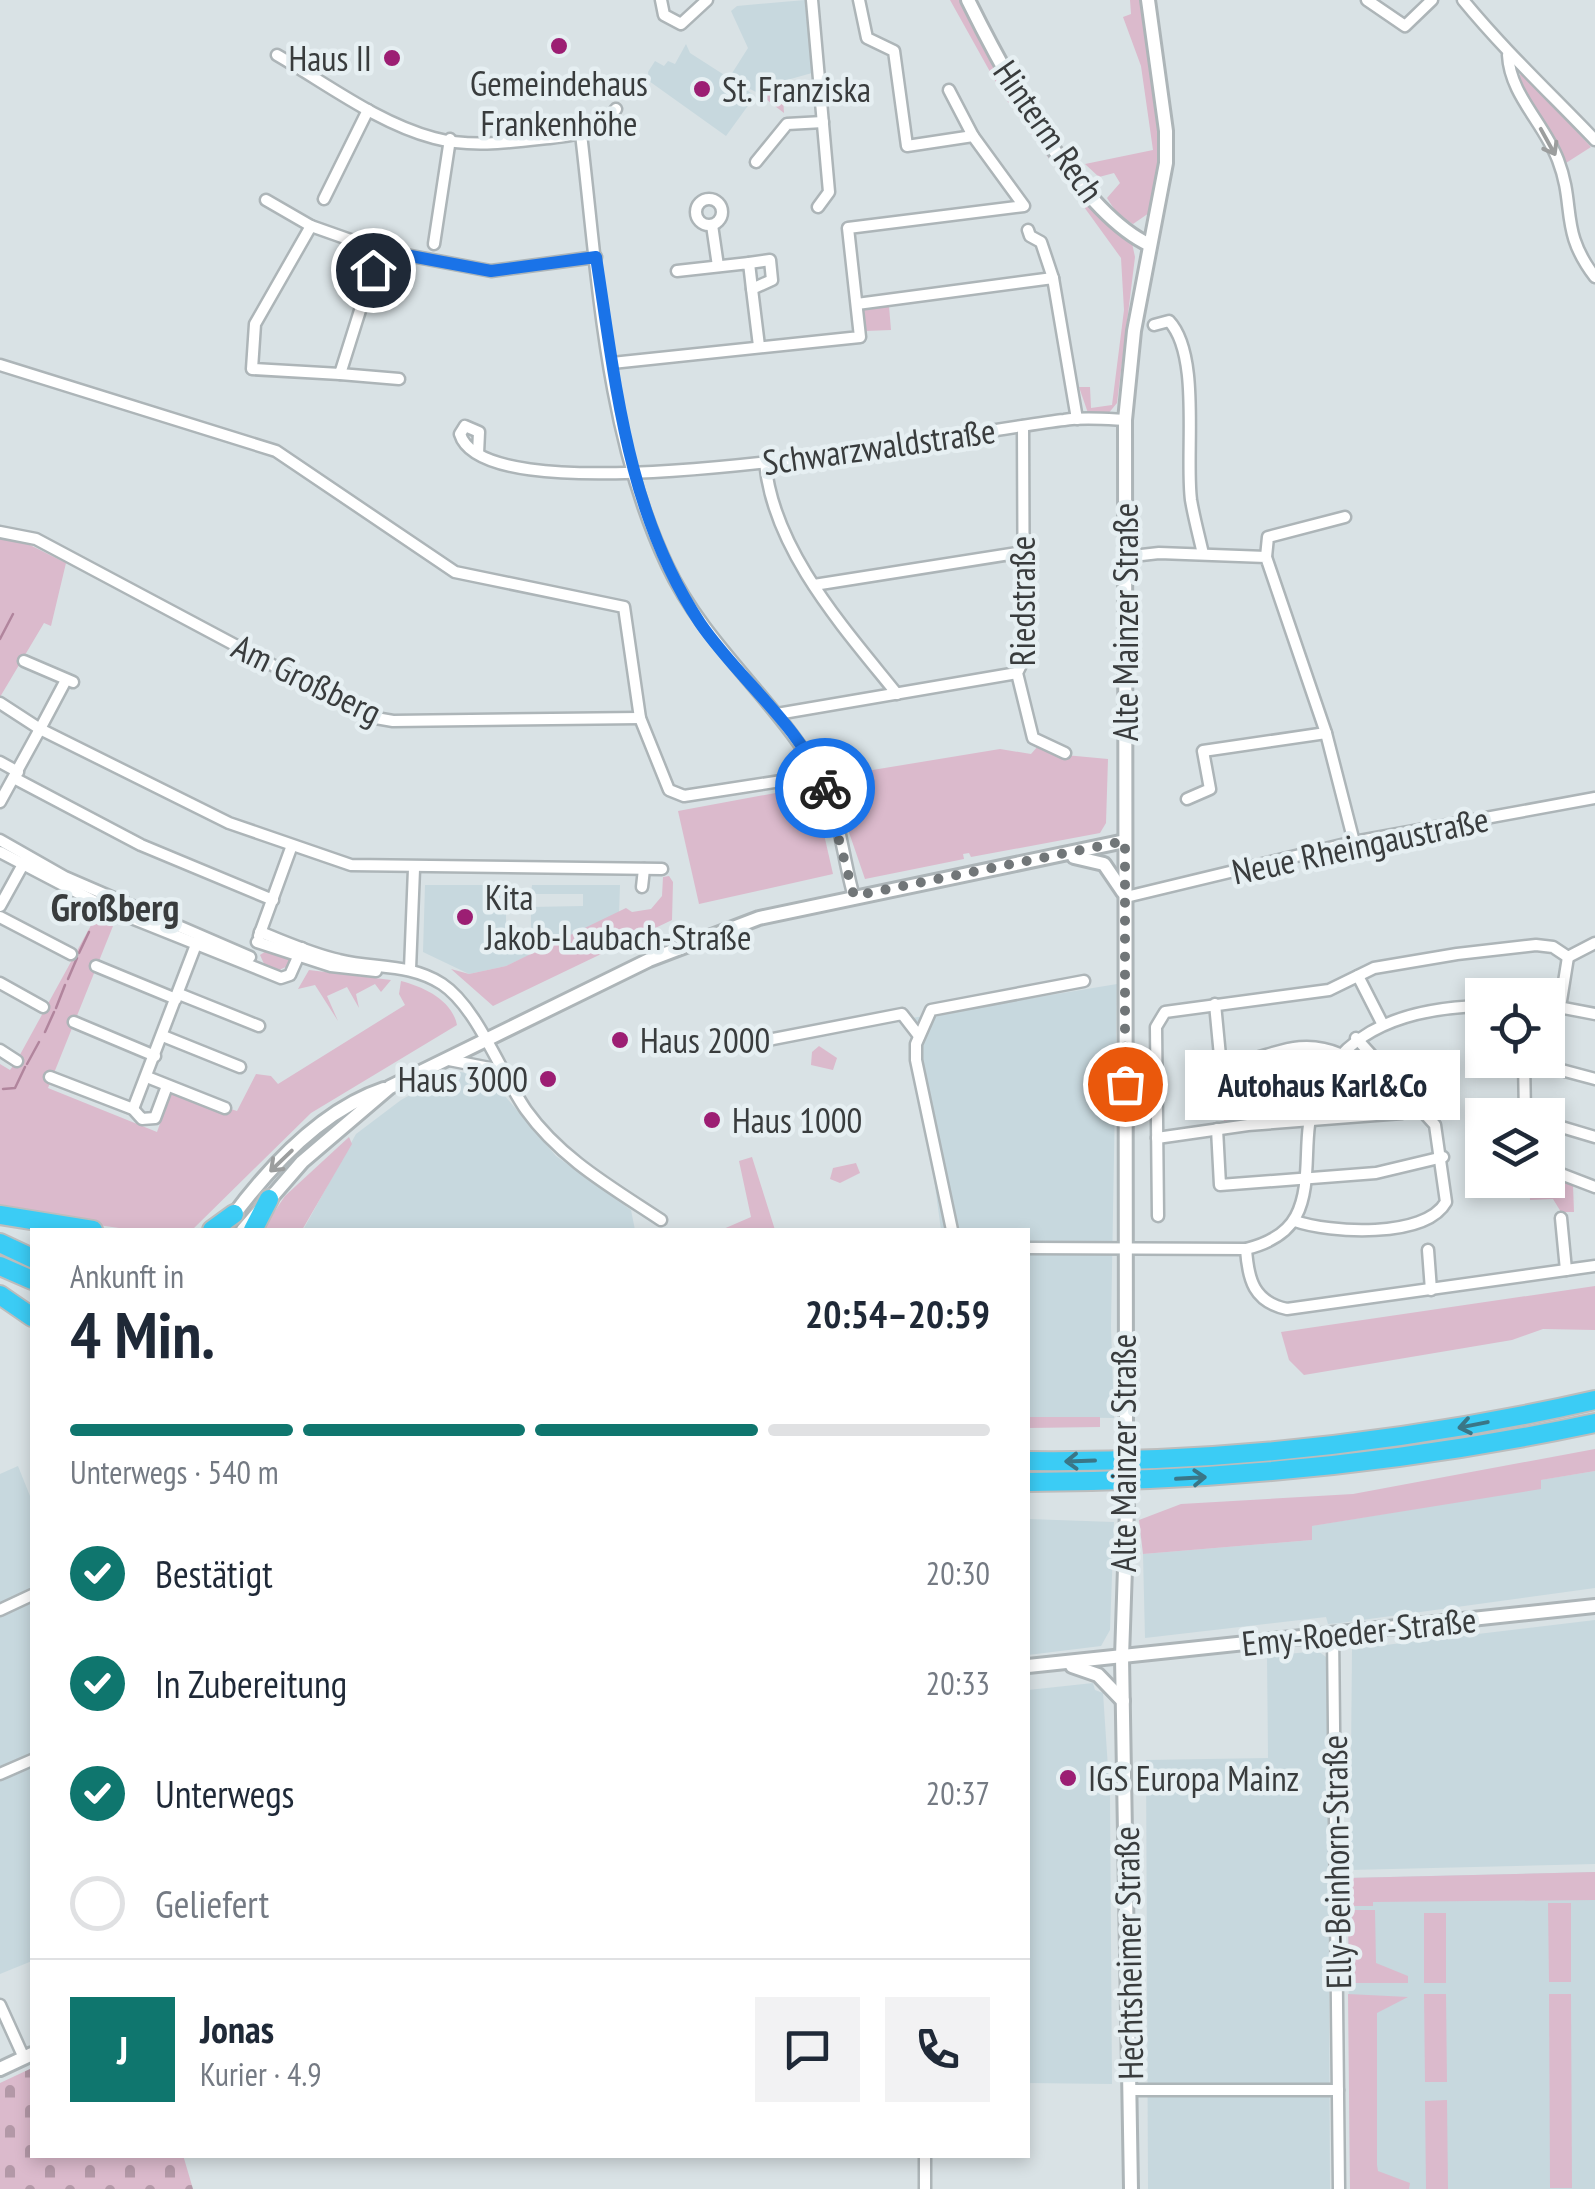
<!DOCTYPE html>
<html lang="de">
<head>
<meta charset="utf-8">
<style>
	:root { --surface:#fff; --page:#f2f2f3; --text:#1f2937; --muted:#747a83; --line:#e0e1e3; --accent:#0f766e }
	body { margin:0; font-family:"PT Sans Narrow",sans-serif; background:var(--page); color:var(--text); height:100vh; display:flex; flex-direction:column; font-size:38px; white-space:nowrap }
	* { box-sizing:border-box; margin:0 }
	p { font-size:32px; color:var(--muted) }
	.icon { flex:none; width:55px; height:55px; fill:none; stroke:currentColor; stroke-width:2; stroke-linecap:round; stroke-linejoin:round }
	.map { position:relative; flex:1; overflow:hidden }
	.sheet { position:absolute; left:30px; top:1228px; width:1000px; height:930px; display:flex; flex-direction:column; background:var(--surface); border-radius:0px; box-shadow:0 5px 15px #0003 }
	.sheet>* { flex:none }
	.tools { position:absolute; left:1465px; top:978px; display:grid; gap:20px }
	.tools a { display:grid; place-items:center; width:100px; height:100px; border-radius:0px; background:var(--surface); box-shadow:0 5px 15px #0003; font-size:50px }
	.pin { position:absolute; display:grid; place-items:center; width:85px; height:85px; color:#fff; margin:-42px; border:5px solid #fff; border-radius:50%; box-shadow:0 2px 10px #0007 }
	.courier { position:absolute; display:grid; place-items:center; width:100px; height:100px; margin:-50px; border:8px solid #1a73e8; border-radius:50%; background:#fff; color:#222; box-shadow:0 2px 12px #0007 }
	.bubble { position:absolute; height:70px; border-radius:0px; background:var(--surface); box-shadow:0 5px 15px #0003; font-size:32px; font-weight:800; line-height:70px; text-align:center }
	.overview em { font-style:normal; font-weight:800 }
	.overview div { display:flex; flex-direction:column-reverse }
	.overview { display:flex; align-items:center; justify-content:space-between; height:170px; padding:0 40px }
	h1 { font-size:65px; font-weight:800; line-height:75px }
	.bar { display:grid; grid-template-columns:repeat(4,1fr); gap:15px 10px; align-content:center; height:120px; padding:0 40px }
	.bar i { height:12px; border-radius:8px; background:var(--line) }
	.bar .selected { background:var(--accent) }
	.bar p { grid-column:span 4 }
	.line { display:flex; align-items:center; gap:25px; padding:0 40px; border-top:2px solid var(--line) }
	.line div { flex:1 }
	.round { display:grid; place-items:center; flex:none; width:105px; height:105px; border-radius:0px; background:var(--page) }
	ol { padding:0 40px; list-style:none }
	li { display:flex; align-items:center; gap:30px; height:110px }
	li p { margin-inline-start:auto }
	li .icon { padding:10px; border-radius:50%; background:var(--accent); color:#fff; stroke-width:4 }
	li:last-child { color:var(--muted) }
	li i { width:55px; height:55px; border:5px solid var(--line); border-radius:50% }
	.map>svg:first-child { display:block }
	.built { fill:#c7d8de }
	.green { fill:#dbbacc }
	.cemetery { fill:url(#cemetery-stones) }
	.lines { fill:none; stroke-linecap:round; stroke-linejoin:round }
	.stream { stroke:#b1859d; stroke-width:2.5 }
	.minor-casing { stroke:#adb5b8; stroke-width:15 }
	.tertiary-casing { stroke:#adb5b8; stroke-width:18 }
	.motorway-casing { stroke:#bcbdbd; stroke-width:22 }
	.minor { stroke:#fff; stroke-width:10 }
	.tertiary { stroke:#fff; stroke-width:12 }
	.motorway { stroke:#3bccf5; stroke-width:18 }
	.tertiary-bridge-casing { stroke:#adb5b8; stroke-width:18; stroke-linecap:butt }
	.tertiary-bridge { stroke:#fff; stroke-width:12 }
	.oneway { stroke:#9c9e9e }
	.oneway2 { stroke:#3a7687 }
	.done { stroke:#717678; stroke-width:10; stroke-dasharray:0 18 }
	.route { stroke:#1a73e8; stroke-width:12 }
	.poi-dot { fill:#9c1e73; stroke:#e6eff2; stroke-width:4 }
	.labels { text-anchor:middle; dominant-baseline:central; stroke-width:9; stroke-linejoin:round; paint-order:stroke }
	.poi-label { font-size:35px; fill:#393c3d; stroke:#e6eff2; text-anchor:start }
	.street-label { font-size:35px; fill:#393c3d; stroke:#e6eff2 }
	.neighbourhood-label { font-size:38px; font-weight:bold; fill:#393c3d; stroke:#e6eff2 }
</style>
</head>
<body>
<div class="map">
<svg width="1595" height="2189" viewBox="0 0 1595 2189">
	<defs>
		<pattern id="cemetery-stones" width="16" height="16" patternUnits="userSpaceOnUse" patternTransform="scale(2.5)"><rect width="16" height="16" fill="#dbbacc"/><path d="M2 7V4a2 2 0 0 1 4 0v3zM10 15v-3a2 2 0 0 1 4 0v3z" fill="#b398a7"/></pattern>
	</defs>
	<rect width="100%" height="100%" fill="#d9e2e5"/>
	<!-- built -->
	<g class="built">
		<path d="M805 0 812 73 762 87 758 93 734 81 755 96 726 136 649 81 648 72 655 61 664 66 668 61 675 64 686 44 690 53 729 78 748 48 731 11 737 6Z"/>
		<path d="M425 885H506V944H531V907L583 906V894H531L532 885H620L619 914 506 966 469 974 423 952Z"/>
		<path d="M1117 984 1111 1326 1114 1418 1028 1417V1230H941L912 1018Z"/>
		<path d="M453 1071 488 1076 556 1156 631 1210 635 1230H303L356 1134 401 1100Z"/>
		<path d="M18 1466 32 1501V1961L0 1974V1474Z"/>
		<path d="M1595 1471V1588L1340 1623 1328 1624 1326 1617 1145 1638 1143 1554 1312 1540 1311 1526 1541 1488 1540 1480Z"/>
		<path d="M1028 1519 1114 1522 1110 1630 1101 1646 1028 1655Z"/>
		<path d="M1595 1620V1864L1350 1870 1352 1649Z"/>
		<path d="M1318 1651 1326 1657 1328 1757 1330 2189H1148L1146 1760 1268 1758 1267 1656Z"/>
		<path d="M1093 1683 1095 1690 1103 1693 1110 1798 1112 2084 1028 2083V1690Z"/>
		<path d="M1595 1872V2189H1350L1348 1878Z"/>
	</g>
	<!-- green -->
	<g class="green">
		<path d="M950 0H961C1000 79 1062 188 1132 243L1135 257 1117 403 1107 415 1088 413 1079 387H1090L1091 408 1112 405 1124 310 1121 258 1003 95Z"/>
		<path d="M1130 0H1140L1162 148 1149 213 1133 224 1118 215 1107 198 1120 183 1114 173 1099 177 1085 164 1153 150 1141 66 1123 17 1131 14Z"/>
		<path d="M1522 73 1525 75 1591 147 1566 163 1518 77Z"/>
		<path d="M782 80 784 113 758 93Z"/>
		<path d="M889 306 891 330 865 331 864 310Z"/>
		<path d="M0 537 24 542 66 563 51 626 44 623 0 697Z"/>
		<path d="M1039 745 1065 755 1108 759 1106 823 1100 833 971 857 969 853 963 854 964 859 865 879 830 777 1000 749 1031 754Z"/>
		<path d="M813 786 833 874 699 904 678 811Z"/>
		<path d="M669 876 673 882 672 920 493 1006 451 969 469 974 506 966 626 908 632 912 651 909 662 896 663 877Z"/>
		<path d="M95 918 113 926 48 1088 157 1132 172 1090 237 1111 256 1074 271 1076 278 1084 405 1005 399 994 401 981C424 987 452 1000 457 1025L311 1113 192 1230H133L0 1211V1064L10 1070 16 1062Z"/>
		<path d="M266 951 291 959 288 966 277 971 265 966 260 955Z"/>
		<path d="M309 970 391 980 381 992 375 984 356 994 359 1008 347 987 327 996 338 1021 315 985 298 989Z"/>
		<path d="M819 1046 837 1058 833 1070 811 1065 812 1052Z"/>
		<path d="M1218 1062 1231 1063 1235 1078H1242L1248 1119 1224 1121Z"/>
		<path d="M349 1137 352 1144 302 1230H262L285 1196Z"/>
		<path d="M752 1157 775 1230H721L751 1217 739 1161Z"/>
		<path d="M856 1163 860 1173 840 1183 830 1179 833 1168Z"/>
		<path d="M1548 1172 1573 1185 1574 1212H1561L1553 1199 1530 1200 1529 1180H1548Z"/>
		<path d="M1595 1286V1330L1543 1329 1512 1340 1304 1375 1289 1360 1281 1332Z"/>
		<path d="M1028 1417H1100V1427L1028 1428Z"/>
		<path d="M1595 1449V1471L1541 1480V1489L1312 1526V1540L1143 1554 1139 1520 1181 1504 1353 1494Z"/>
		<path d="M1595 1872V1900L1373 1902V1906H1348V1878Z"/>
		<path d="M1548 1903H1571V1982H1549Z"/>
		<path d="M1348 1910H1375L1376 1963 1408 1976V1983H1349Z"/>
		<rect x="1424" y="1913" width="22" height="70"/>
		<path d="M1348 1994 1408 1997 1377 2013V2165L1378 2171 1410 2183 1409 2189H1350Z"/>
		<path d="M1424 1994H1446L1447 2082H1425Z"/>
		<path d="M1549 1994H1571L1572 2188H1550Z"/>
		<path d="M1447 2100 1448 2189H1426L1425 2101Z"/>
	</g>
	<!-- cemetery -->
	<path class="cemetery" d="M32 2068V2155H183L193 2189H0V2083Z"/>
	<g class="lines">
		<!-- stream -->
		<g class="stream">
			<path d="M0 639 13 614"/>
			<path d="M79 953 89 932"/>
			<path d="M68 979 77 958"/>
			<path d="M56 1008 65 985"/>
			<path d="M45 1032 54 1012"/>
			<path d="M27 1064 39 1042"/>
			<path d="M3 1089 15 1088 25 1067"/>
		</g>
		<defs>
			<g id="minor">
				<path d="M661 0 664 15 681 24 707 0"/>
				<path d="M812 0 829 192 818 207"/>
				<path d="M1367 0 1405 26 1432 0"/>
				<path d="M1463 0C1504 50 1550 93 1595 140"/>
				<path d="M277 55C327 84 378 123 434 138 470 148 513 142 549 138 578 135 599 133 616 109"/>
				<path d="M1508 55C1510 95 1544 123 1558 160 1576 207 1559 230 1595 277"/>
				<path d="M949 90 973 136"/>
				<path d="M581 134C598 277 605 434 667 565 704 644 774 698 818 773 840 810 842 856 854 897"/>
				<path d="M756 162 787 124 823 122"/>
				<circle cx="709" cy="212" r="13"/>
				<path d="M324 199 368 110"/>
				<path d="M266 200 311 226"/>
				<path d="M712 225 718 266"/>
				<path d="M1028 230 1030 236 1041 242 1053 278"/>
				<path d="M434 244 450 139"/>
				<path d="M379 250 340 374 252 369 255 324 311 226 379 250 491 271 596 257"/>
				<path d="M749 263 770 260 772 280 752 289 759 346"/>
				<path d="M677 271 749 263 752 289"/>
				<path d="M857 304 1053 278 1077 419"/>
				<path d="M1154 325 1169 321C1201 355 1185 453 1191 500 1194 518 1199 536 1203 554"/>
				<path d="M612 363 860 337 848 228 1024 206 973 136 907 146 894 51 867 38 859 0"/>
				<path d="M0 365 276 451 455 572 624 607 640 718 669 790 684 796 820 775"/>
				<path d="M340 374 399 379"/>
				<path d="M1023 426 1024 659 1017 673 1033 738 1065 753"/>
				<path d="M478 454 479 432 465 426 460 434C488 526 981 429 1064 420 1084 417 1106 419 1125 420"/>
				<path d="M765 462C773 550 844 628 897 694"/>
				<path d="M0 532 36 539 370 717 393 721 640 718"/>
				<path d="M1124 557 1159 553 1266 557 1326 733 1354 842"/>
				<path d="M1266 557 1268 537 1345 517"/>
				<path d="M814 585 1023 552"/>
				<path d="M24 661 73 682"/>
				<path d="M0 703 40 729 66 680"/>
				<path d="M777 714 1017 673"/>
				<path d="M0 762 18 772"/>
				<path d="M14 778 141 845 273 900"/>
				<path d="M1187 799 1210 789 1203 751 1326 733"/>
				<path d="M0 802 40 729 229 823 351 865 662 869"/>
				<path d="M0 840 65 877 250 957"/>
				<path d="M0 852 109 909 281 978 290 975 302 948"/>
				<path d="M642 887 644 869"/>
				<path d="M1126 897 1354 842 1595 798"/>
				<path d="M0 906 26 859"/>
				<path d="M0 917 71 954"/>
				<path d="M260 932C286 942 312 954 339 960 375 969 409 963 442 984 477 1007 501 1074 526 1110 561 1159 613 1188 661 1220"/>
				<path d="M259 936 291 848"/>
				<path d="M257 942 331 966 376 971"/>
				<path d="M96 966 176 999"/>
				<path d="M410 969 414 869"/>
				<path d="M1358 976 1382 1023"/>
				<path d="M0 983 43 1007"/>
				<path d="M179 994 259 1026"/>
				<path d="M1215 1004 1220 1056C1251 1076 1285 1030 1340 1054"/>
				<path d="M1548 1005 1595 1014"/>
				<path d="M1482 1006C1401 1008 1323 1034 1309 1125 1305 1154 1310 1190 1296 1216 1286 1235 1266 1244 1246 1249 1248 1280 1254 1302 1287 1309L1595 1266"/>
				<path d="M1560 1007 1568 957"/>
				<path d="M74 1022 155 1056"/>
				<path d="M731 1034 737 1046 902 1014 919 1036"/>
				<path d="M163 1036 240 1067"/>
				<path d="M0 1050 17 1061"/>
				<path d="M449 1060 500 1070"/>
				<path d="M1524 1060 1595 1079"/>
				<path d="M1524 1060 1525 1115"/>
				<path d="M50 1077 133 1109 142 1119 155 1118 167 1086"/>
				<path d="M147 1077 225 1108"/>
				<path d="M133 1109 197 942"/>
				<path d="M1548 1123 1595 1137"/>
				<path d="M1217 1129 1220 1185 1376 1173 1443 1157"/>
				<path d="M1157 1138 1248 1125 1402 1113 1415 1100"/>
				<path d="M1548 1169 1595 1187"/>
				<path d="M1158 1216 1156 1027 1165 1012 1329 990 1374 968 1457 954 1536 945 1553 947 1568 957 1595 943"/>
				<path d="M1561 1218 1566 1270"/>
				<path d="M1295 1221C1329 1233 1425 1239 1446 1202L1435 1125 1356 1038"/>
				<path d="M952 1230 916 1060V1044L931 1010 1084 981"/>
				<path d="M1028 1248 1246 1249"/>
				<path d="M1428 1250 1431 1290"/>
				<path d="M0 1610 32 1595"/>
				<path d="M1333 1633 1339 2189"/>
				<path d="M0 1774 32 1760"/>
				<path d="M0 2005 24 2058"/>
				<path d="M1129 2090H1338"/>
				<path d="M925 2189V2155"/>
			</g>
			<g id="tertiary">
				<path d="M968 0C1003 71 1078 212 1150 245"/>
				<path d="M1074 857 1104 864 1123 892"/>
				<path d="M230 1220C269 1167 321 1110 384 1089"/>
				<path d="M243 1230 302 1162 390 1087 649 960 759 918 1125 841"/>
				<path d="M1126 1436 1125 420 1134 331 1166 163V131L1148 0"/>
				<path d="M1127 1508 1122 1657 1131 2189"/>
				<path d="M1028 1666 1595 1606"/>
				<path d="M1072 1666 1098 1675 1123 1701"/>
				<path d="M0 2069 32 2054"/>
			</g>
			<g id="motorway">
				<path d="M0 1215 93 1230"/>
				<path d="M212 1230 234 1214"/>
				<path d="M253 1230 269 1199"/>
				<path d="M0 1243 32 1258"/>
				<path d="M0 1266 32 1280"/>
				<path d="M0 1295 32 1317"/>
				<path d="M1028 1461C1217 1463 1410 1442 1595 1400"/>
				<path d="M1028 1482C1219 1481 1408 1463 1595 1423"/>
			</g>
		</defs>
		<!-- minor casing -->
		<use href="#minor" class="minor-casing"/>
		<!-- tertiary casing -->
		<use href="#tertiary" class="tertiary-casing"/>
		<!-- motorway casing -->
		<use href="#motorway" class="motorway-casing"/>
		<!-- minor -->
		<use href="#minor" class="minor"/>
		<!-- tertiary -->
		<use href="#tertiary" class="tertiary"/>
		<!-- motorway -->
		<use href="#motorway" class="motorway"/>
		<defs>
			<path id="tertiary-bridge" d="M1126 1436 1127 1508"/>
		</defs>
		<!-- tertiary-bridge casing -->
		<use href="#tertiary-bridge" class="tertiary-bridge-casing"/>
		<!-- tertiary-bridge -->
		<use href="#tertiary-bridge" class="tertiary-bridge"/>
	</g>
	<!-- one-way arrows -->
	<defs><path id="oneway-shaft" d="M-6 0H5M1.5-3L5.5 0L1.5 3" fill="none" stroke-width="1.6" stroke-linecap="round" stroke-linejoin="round" transform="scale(2.5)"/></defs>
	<g class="oneway">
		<use href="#oneway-shaft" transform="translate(1548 142) rotate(61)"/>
		<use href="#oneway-shaft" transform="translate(281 1161) rotate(136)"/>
	</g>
	<g class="oneway2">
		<use href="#oneway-shaft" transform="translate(1473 1425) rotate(169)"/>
		<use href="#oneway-shaft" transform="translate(1080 1461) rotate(178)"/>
		<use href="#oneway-shaft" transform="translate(1191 1478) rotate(-3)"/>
	</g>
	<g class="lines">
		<!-- done -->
		<path class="done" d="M825 788 854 896 1125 841V1084"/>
		<!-- route -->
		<path class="route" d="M373 270 379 250 491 271 596 257C616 385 627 513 700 623 739 680 798 723 825 788"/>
	</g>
	<!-- markers -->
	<g class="poi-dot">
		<circle cx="559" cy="46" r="10"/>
		<circle cx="392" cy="58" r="10"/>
		<circle cx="702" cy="89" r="10"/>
		<circle cx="465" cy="917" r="10"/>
		<circle cx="620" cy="1040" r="10"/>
		<circle cx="548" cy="1079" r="10"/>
		<circle cx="712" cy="1120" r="10"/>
		<circle cx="1068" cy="1778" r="10"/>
	</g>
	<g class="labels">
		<!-- poi labels -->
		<g class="poi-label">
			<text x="372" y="58" text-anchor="end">Haus II</text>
			<text x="559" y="83" text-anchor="middle">Gemeindehaus<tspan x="559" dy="40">Frankenhöhe</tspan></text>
			<text x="722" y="89">St. Franziska</text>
			<text x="485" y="897">Kita<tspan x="485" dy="40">Jakob-Laubach-Straße</tspan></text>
			<text x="640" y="1040">Haus 2000</text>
			<text x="528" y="1079" text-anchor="end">Haus 3000</text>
			<text x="732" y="1120">Haus 1000</text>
			<text x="1088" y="1778">IGS Europa Mainz</text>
		</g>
		<!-- street labels -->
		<g class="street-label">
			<text transform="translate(1049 131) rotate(55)">Hinterm Rech</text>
			<text transform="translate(879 446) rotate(-8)">Schwarzwaldstraße</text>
			<text transform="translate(1022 601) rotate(-90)">Riedstraße</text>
			<text transform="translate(1125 622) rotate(-90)">Alte Mainzer Straße</text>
			<text transform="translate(307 679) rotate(26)">Am Großberg</text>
			<text transform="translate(1360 845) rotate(-12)">Neue Rheingaustraße</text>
			<text transform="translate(1123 1453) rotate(-90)">Alte Mainzer Straße</text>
			<text transform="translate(1359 1631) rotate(-6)">Emy-Roeder-Straße</text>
			<text transform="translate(1336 1862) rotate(-91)">Elly-Beinhorn-Straße</text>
			<text transform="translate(1128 1953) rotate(-91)">Hechtsheimer Straße</text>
		</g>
		<!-- neighbourhood labels -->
		<g class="neighbourhood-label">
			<text x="115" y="906">Großberg</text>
		</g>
	</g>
</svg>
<div class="tools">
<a><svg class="icon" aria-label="locate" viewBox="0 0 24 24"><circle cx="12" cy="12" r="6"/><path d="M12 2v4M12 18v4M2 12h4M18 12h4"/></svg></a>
<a><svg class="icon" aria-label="layers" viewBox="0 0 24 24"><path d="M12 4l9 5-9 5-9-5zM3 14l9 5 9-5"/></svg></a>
</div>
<div class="pin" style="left:1125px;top:1084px;background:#ea580c"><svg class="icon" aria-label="bag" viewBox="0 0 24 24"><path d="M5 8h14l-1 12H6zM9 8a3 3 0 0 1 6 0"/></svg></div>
<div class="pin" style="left:373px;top:270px;background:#1f2937"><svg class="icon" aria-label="home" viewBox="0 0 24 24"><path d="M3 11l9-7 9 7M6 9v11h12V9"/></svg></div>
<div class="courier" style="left:825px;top:788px"><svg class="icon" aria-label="bike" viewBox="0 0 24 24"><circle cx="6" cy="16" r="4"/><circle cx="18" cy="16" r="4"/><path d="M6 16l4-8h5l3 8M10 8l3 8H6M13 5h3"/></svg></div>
<div class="bubble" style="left:1185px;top:1050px;width:275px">Autohaus Karl&amp;Co</div>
<section class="sheet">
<div class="overview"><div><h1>4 Min.</h1><p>Ankunft in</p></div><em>20:54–20:59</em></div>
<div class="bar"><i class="selected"></i><i class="selected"></i><i class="selected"></i><i></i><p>Unterwegs · 540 m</p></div>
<ol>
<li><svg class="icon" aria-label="check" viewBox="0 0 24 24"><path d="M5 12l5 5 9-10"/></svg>Bestätigt<p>20:30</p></li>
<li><svg class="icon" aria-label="check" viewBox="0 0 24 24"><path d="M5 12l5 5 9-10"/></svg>In Zubereitung<p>20:33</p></li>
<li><svg class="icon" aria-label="check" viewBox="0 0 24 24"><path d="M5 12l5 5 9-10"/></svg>Unterwegs<p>20:37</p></li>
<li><i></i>Geliefert</li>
</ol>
<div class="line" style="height:180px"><b class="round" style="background:var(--accent);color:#fff">J</b><div><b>Jonas</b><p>Kurier · 4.9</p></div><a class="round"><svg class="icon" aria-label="chat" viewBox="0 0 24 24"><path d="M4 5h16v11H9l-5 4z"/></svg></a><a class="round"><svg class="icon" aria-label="phone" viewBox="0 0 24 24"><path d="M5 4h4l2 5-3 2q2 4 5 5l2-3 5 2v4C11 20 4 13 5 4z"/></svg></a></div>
</section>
</div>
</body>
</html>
